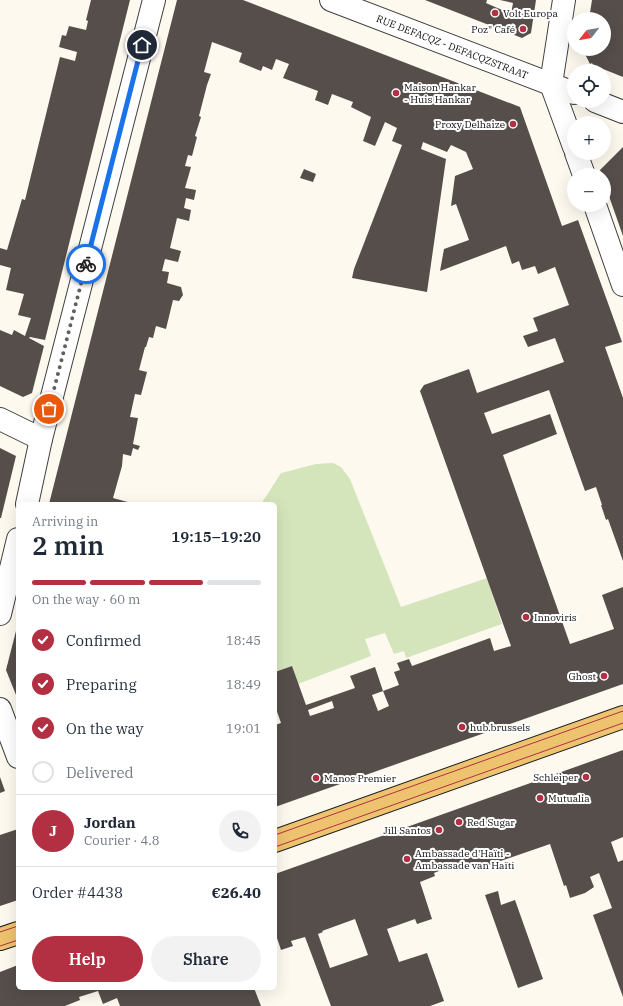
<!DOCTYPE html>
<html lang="en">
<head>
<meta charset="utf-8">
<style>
	:root { --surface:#fff; --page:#f2f2f3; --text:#1f2937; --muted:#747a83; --line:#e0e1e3; --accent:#b23042 }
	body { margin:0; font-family:"IBM Plex Serif",serif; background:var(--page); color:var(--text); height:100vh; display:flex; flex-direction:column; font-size:15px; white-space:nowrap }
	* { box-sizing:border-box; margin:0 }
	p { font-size:13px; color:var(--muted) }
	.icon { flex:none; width:22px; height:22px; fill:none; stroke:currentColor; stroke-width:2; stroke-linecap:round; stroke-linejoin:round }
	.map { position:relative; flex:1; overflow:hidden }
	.sheet { position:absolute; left:16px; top:502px; width:261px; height:488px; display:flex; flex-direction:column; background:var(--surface); border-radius:6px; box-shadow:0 4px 16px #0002 }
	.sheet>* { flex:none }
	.needle { width:26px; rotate:239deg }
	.buttons { position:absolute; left:567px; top:12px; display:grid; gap:8px }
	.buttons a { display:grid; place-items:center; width:44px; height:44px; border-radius:50%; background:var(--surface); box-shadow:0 4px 16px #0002; font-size:20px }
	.pin { position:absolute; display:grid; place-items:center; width:34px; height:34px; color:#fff; margin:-17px; border:2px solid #fff; border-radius:50%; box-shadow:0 1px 4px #0007 }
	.courier { position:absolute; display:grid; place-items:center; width:40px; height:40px; margin:-20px; border:3px solid #1a73e8; border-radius:50%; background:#fff; color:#222; box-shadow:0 1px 5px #0007 }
	.head em { font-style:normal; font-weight:600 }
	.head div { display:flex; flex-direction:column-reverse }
	.head { display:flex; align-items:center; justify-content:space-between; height:68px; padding:0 16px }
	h1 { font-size:26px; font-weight:600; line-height:30px }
	.bar { display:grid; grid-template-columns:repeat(4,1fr); gap:6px 4px; align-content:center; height:48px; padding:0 16px }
	.bar i { height:5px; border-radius:3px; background:var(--line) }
	.bar .selected { background:var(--accent) }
	.bar p { grid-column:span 4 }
	.line { display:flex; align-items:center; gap:10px; padding:0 16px; border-top:1px solid var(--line) }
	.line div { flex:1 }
	.round { display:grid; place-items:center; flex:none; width:42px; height:42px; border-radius:21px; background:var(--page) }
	ol { padding:0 16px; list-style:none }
	li { display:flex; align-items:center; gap:12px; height:44px }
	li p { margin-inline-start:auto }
	li .icon { padding:4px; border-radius:50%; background:var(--accent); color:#fff; stroke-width:4 }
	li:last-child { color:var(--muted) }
	li i { width:22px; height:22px; border:2px solid var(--line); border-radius:50% }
	.cta { display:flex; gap:8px; margin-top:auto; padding:8px 16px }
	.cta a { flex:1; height:46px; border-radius:24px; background:var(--accent); color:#fff; font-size:16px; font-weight:600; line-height:46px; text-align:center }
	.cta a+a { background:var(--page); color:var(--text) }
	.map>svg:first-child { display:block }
	.green { fill:#d5e5bb }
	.building { fill:#554e4a; fill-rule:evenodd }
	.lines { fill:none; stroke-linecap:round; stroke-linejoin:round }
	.minor-casing { stroke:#404040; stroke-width:24 }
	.major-casing { stroke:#1e1e1e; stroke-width:24 }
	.minor { stroke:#fff; stroke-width:22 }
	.major { stroke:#edc36f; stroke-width:22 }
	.tram { stroke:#b23042; stroke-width:1 }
	.done { stroke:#61605c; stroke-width:4; stroke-dasharray:0 7.2 }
	.route { stroke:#1a73e8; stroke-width:5 }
	.poi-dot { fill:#b23042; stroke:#fff; stroke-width:1.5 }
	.labels { text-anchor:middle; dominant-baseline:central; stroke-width:4; stroke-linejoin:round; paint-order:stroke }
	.poi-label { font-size:10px; fill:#0d0d0d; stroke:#fff; text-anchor:start }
	.street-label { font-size:10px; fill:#0d0d0d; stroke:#fff }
</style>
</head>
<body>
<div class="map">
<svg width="623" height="1006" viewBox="0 0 623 1006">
	<rect width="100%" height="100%" fill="#fef9ef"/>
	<!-- green -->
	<path class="green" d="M333 463 341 467 350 479 401 607 487 578 502 624 406 658 404 651 394 654 385 633 365 639 371 656 298 684 292 666 275 672V504H261L281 473 316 464Z"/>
	<!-- building -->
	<g class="building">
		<path d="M91 0H130L45 340 30 337 29 338 44 346 32 393 23 397 0 386V330L12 335 14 330 25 336 31 318 18 315 24 294 6 290 11 268 0 265V248L7 250 22 199 25 200 60 57 75 61 77 52 59 47 62 35 66 36 69 26 86 30 88 21 86 20Z"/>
		<path d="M177 0H243L520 107 562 226 578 220 622 342 605 347 623 398V561L608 519 606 520 601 505H602L596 487 585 491 549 390 484 413 492 434 550 414 557 434 503 455 570 644 614 629 602 595 623 587V684L275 807V725L281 723 275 706V672L292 666 306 705 355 688 350 676 375 667 383 691 372 695 378 711 389 706 383 691 399 685 394 672 400 670 397 663 409 659 412 666 490 638 494 651 511 646 420 391 424 385 469 369 477 393 564 362 555 338 528 347 523 336 538 331 533 318 569 305 555 267 538 274 535 266 522 270 519 261 512 264 506 246 440 271 444 249 469 240 456 204 451 206 455 176 473 169 466 152 451 145 447 152 423 142 421 149 446 159 427 292 352 278 354 269 402 145 392 141 397 128 385 122 375 146 363 141 371 117 351 107 353 102 332 94 328 105 315 100 318 91 283 78 289 64 276 59 272 70 263 66 261 71 239 62 242 53 212 42 204 72 211 74 207 85 199 116 201 117 195 136 197 137 192 156 188 155 185 166 191 167 185 188 196 190 194 200 186 198 184 208 191 210 189 221 177 218 170 248 181 251 178 262 165 259 162 271 169 272 167 283 181 287 183 295 179 301 173 300 166 329 156 326 153 338 149 337 146 347H145L139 370 147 372 141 395 135 394 130 417 138 418 133 444 140 446 138 450 133 448 131 456 123 454 122 466 113 498 135 504H49ZM332 701 334 708 310 716 308 710Z"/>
		<path d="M425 0H487L486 3 511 14 513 3 500 0H536L531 33 522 38Z"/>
		<path d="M592 0H623V77L593 65 592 63 590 64 584 52V49H604V19H589Z"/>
		<path d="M623 147V236L604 182V175H602L600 170Z"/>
		<path d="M304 169 316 174 313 182 300 178Z"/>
		<path d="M0 448 16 456 1 518H0Z"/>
		<path d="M17 627H18V700L6 670Z"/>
		<path d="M623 750V837L611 842 618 862 623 860V997L593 915 612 908 599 873 590 877 594 887 585 893 570 898 566 885 564 886 550 844 489 865 488 863 479 867 477 862 467 866 466 863 457 866 456 864 434 873 435 876 420 882 432 919 417 924 415 919 387 929 399 962 427 953 444 1001 430 1006H331L305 937 291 941 293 946 281 950 275 932V874ZM355 919 368 955 330 968 318 934 323 932 322 931Z"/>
		<path d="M0 777 5 791 0 793Z"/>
		<path d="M18 829V900L0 906V835Z"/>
		<path d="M498 891 501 905 515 900 543 979 518 988 485 895Z"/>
		<path d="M18 965V988H254L261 1006H120L117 998 103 1004 98 991 79 997 80 1000 65 1006H0V972Z"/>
	</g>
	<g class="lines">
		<defs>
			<g id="minor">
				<path id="s1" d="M331 0 574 93"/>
				<path d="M564 0 551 84 574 147"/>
				<path d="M595 101 623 112"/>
				<path d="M576 153 584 175"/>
				<path d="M595 205 623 285"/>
				<path d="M0 419 41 439"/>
				<path d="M27 504 41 439 154 0"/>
				<path d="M0 614 18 539"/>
				<path d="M0 709 18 757"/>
			</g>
			<g id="major">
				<path d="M275 841 623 717"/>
				<path d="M0 939 18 933"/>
			</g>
		</defs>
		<!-- minor casing -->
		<use href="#minor" class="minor-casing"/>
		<!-- major casing -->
		<use href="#major" class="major-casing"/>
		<!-- minor -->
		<use href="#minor" class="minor"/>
		<!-- major -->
		<use href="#major" class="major"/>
		<!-- tram -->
		<g class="tram">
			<path d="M275 835 623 711"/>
			<path d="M275 847 623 723"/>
			<path d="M0 932 18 926"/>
			<path d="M0 946 18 940"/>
		</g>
	</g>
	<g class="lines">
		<!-- done -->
		<path class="done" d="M49 409 86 264"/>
		<!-- route -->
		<path class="route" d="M86 264 142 45"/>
	</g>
	<!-- markers -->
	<g class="poi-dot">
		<circle cx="495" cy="13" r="4"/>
		<circle cx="523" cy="29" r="4"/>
		<circle cx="396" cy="93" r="4"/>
		<circle cx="513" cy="124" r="4"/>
		<circle cx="526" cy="617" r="4"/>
		<circle cx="604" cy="676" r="4"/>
		<circle cx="462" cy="727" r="4"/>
		<circle cx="586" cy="777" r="4"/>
		<circle cx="316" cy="778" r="4"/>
		<circle cx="540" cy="798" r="4"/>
		<circle cx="459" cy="822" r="4"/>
		<circle cx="439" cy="830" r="4"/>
		<circle cx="407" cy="859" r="4"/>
	</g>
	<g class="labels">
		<!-- poi labels -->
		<g class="poi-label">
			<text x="503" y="13">Volt Europa</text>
			<text x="515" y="29" text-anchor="end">Poz" Café</text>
			<text x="404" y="87">Maison Hankar<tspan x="404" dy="12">- Huis Hankar</tspan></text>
			<text x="505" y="124" text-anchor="end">Proxy Delhaize</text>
			<text x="534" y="617">Innoviris</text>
			<text x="596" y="676" text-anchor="end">Ghost</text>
			<text x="470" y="727">hub.brussels</text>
			<text x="578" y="777" text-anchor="end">Schleiper</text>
			<text x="324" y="778">Manos Premier</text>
			<text x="548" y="798">Mutualia</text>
			<text x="467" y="822">Red Sugar</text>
			<text x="431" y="830" text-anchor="end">Jill Santos</text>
			<text x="415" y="853">Ambassade d'Haïti -<tspan x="415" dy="12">Ambassade van Haïti</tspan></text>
		</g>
		<!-- street labels -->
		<g class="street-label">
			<text stroke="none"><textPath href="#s1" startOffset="130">RUE DEFACQZ - DEFACQZSTRAAT</textPath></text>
		</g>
	</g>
</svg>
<div class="buttons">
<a><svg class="needle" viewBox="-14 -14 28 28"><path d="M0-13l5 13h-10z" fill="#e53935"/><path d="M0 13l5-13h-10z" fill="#747a83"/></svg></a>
<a><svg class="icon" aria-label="locate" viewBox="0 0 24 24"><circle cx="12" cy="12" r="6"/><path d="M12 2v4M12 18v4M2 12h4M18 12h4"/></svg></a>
<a>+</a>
<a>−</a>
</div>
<div class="pin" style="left:49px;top:409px;background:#ea580c"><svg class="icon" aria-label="bag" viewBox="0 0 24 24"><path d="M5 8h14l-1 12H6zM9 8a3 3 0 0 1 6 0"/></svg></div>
<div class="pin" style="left:142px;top:45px;background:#1f2937"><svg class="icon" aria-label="home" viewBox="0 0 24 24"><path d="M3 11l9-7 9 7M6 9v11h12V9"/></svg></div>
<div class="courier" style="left:86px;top:264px"><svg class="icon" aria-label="bike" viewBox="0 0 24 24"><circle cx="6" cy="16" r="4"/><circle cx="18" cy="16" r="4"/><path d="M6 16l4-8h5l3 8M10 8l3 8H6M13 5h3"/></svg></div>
<section class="sheet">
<div class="head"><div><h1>2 min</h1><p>Arriving in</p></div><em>19:15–19:20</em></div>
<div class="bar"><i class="selected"></i><i class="selected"></i><i class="selected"></i><i></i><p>On the way · 60 m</p></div>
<ol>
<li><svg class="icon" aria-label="check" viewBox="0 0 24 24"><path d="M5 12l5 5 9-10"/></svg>Confirmed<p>18:45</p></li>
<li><svg class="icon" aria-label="check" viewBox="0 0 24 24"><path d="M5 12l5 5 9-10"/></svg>Preparing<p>18:49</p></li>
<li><svg class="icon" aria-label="check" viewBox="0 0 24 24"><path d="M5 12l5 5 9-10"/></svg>On the way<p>19:01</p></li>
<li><i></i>Delivered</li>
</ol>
<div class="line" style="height:72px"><b class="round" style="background:var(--accent);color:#fff">J</b><div><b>Jordan</b><p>Courier · 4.8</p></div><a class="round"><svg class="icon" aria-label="phone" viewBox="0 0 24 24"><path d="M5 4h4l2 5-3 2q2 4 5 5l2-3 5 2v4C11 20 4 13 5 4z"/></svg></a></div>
<div class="line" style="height:52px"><div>Order #4438</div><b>€26.40</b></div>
<div class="cta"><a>Help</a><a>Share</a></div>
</section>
</div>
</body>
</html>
